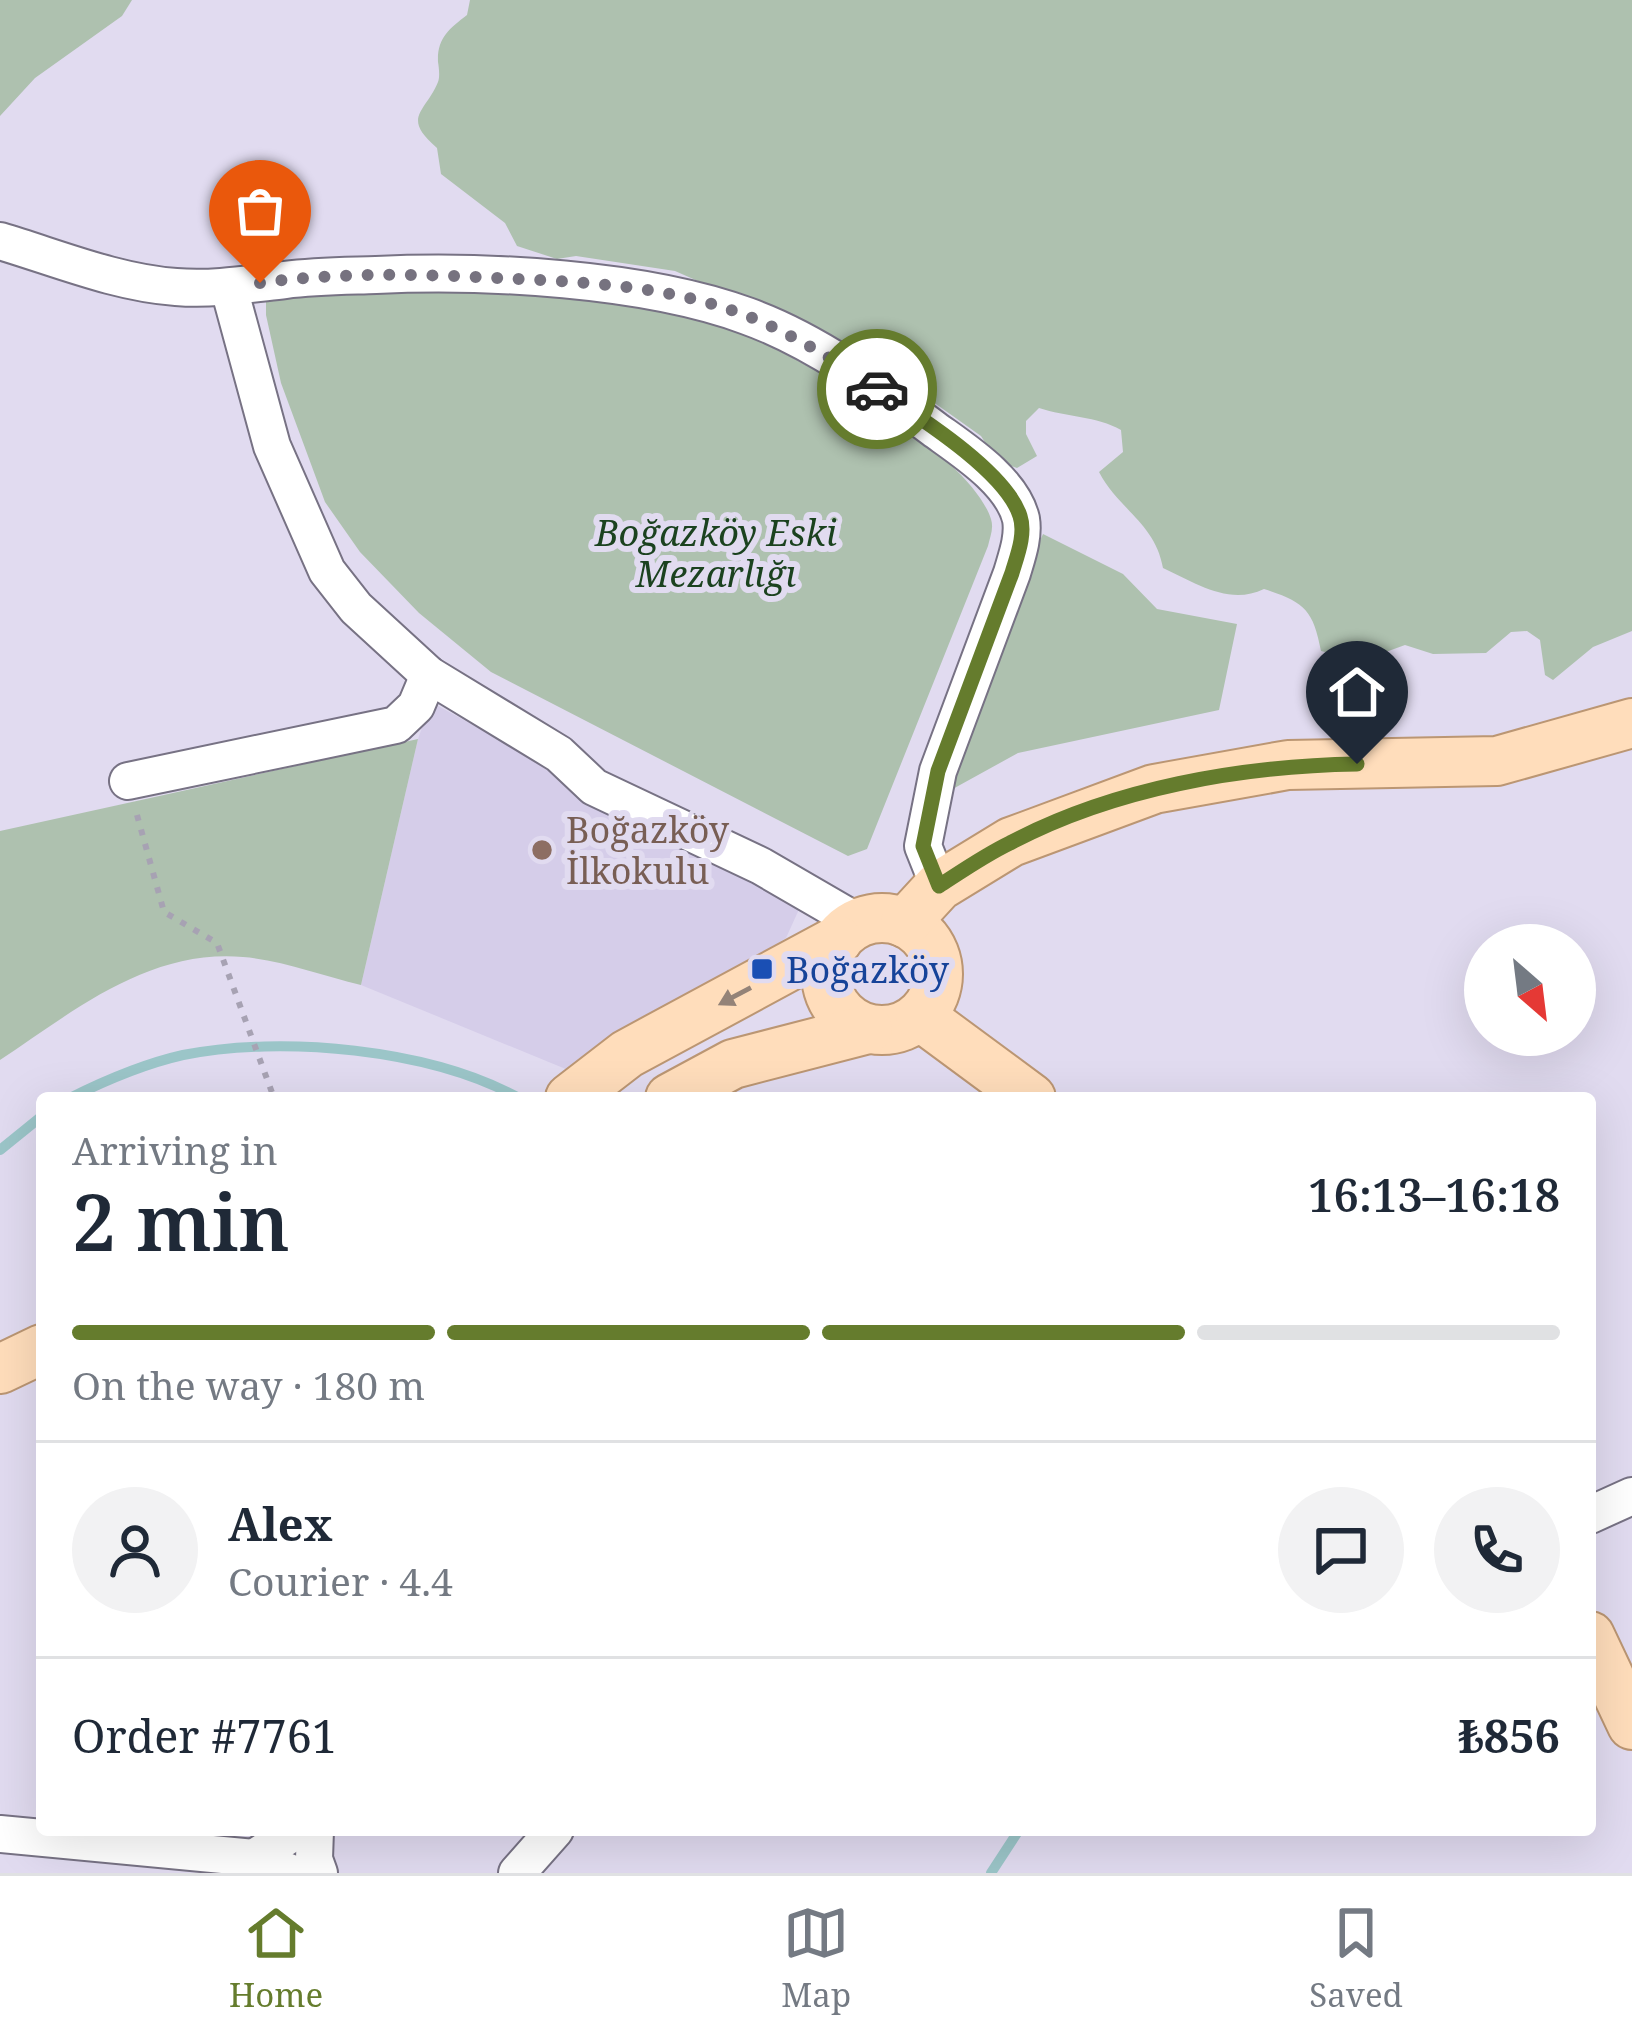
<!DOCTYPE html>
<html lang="en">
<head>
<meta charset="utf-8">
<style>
	:root { --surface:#fff; --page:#f2f2f3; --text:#1f2937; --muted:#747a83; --line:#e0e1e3; --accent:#657c2d }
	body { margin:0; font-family:"Noto Serif",serif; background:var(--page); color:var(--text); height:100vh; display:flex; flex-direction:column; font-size:45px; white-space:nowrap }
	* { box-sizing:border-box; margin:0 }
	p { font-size:39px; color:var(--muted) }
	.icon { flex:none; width:66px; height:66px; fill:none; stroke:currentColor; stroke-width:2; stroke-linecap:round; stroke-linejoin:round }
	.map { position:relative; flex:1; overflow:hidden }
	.sheet { position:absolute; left:36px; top:1092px; width:1560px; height:744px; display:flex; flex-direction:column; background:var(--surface); border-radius:12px; box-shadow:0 12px 48px #0002 }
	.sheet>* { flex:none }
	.needle { width:78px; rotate:152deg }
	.buttons { position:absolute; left:1464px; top:924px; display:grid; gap:24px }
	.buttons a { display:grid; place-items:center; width:132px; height:132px; border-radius:50%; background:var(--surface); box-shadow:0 12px 48px #0002; font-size:60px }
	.pin { position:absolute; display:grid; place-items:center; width:102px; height:102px; color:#fff; margin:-123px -51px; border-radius:50% 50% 50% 0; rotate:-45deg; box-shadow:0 0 12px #0007 }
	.pin .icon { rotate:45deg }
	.courier { position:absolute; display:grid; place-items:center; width:120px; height:120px; margin:-60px; border:9px solid #657c2d; border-radius:50%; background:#fff; color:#222; box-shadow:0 3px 15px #0007 }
	.headline em { font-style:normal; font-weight:600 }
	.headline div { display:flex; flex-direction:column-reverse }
	.headline { display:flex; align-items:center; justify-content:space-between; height:204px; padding:0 36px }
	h1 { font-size:78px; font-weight:600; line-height:90px }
	.bar { display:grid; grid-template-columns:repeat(4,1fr); gap:18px 12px; align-content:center; height:144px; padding:0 36px }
	.bar i { height:15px; border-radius:9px; background:var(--line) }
	.bar .on { background:var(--accent) }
	.bar p { grid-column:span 4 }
	.line { display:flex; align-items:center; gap:30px; padding:0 36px; border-top:3px solid var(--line) }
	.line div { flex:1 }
	.round { display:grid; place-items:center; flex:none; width:126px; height:126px; border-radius:63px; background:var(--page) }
	.dock { display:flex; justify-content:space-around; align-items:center; height:168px; border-top:3px solid var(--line); background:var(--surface); font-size:33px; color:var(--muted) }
	.dock a { display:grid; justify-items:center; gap:6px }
	.dock .on { color:var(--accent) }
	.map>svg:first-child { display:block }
	.built { fill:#d5cde9 }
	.green { fill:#aec1af }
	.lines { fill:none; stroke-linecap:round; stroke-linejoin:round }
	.stream { stroke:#9bc5c8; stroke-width:10 }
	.minor-casing { stroke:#777284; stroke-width:40 }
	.major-casing { stroke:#bb9673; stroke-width:52 }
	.path { stroke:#a7a2b3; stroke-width:6; stroke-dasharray:6 9; stroke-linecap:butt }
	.minor { stroke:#fff; stroke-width:36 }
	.major { stroke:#fdb; stroke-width:48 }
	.oneway { fill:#948378 }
	.done { stroke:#76727f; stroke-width:12; stroke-dasharray:0 21.6 }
	.route { stroke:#657c2d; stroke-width:15 }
	.education-dot { fill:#8d6e63; stroke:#e1dbf0; stroke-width:4.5 }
	.transit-dot { fill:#1a4fb4; stroke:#e1dbf0; stroke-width:4.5 }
	.labels { text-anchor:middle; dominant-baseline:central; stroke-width:12; stroke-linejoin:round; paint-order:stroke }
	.park-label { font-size:36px; font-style:italic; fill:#1b421f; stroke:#e1dbf0 }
	.education-label { font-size:36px; fill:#785e54; stroke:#e1dbf0; text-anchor:start }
	.transit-label { font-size:36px; fill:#164399; stroke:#e1dbf0; text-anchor:start }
</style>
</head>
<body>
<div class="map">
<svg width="1632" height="1873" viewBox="0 0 1632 1873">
	<rect width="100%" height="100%" fill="#e1dbf0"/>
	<!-- built -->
	<path class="built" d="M431 702 801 905 786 938 573 1072 361 985 418 739Z"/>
	<!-- green -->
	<g class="green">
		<path d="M0 0H132L122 16 35 78 0 116Z"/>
		<path d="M470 0H1632V631L1593 647 1553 680 1545 675 1540 640 1527 631 1511 632 1486 653 1433 654 1405 645 1361 661 1321 651C1313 609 1304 602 1264 589 1229 606 1196 583 1163 568 1155 523 1119 510 1099 472L1123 452 1121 430C1097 416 1066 417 1039 408L1026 421V434L1037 456 1017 468 997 461 981 436 867 355 675 271 576 256 557 259 517 246 505 223 441 174 437 148C401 117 425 113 438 82 440 77 439 68 438 62 437 38 449 29 467 15Z"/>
		<path d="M563 281C620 298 688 310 742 333 805 360 970 453 991 519 994 529 990 537 988 546L867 849 848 856 491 672 419 613 360 552 325 502 281 383 266 315V294Z"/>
		<path d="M1043 534 1123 574 1157 609 1237 624 1219 710 1018 753 940 796 939 772Z"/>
		<path d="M418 739 361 985C323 976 282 960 243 957 148 949 74 1011 0 1060V831Z"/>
	</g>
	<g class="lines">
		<!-- stream -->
		<g class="stream">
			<path d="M70 1098C106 1080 143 1064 183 1055 282 1035 430 1049 519 1098"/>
			<path d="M0 1150 42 1116"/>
			<path d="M991 1873 1019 1830"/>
		</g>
		<defs>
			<g id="minor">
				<path d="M0 241C57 258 117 283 176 287 213 290 249 284 285 280 315 276 346 276 376 275 486 270 644 278 747 316 814 340 877 386 934 429 963 450 1012 481 1021 519 1024 537 1017 556 1012 573L938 771 923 846 939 886"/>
				<path d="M229 288 272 446 327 571 356 608 429 675 559 754 594 787 761 866 861 924"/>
				<path d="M128 781 396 725 416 706 429 675"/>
				<path d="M1590 1515 1632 1496"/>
				<path d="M315 1830 314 1859 319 1873"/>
				<path d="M0 1834 254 1858 291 1873"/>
				<path d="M254 1858 297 1830"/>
				<path d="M517 1873 555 1830"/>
			</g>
			<g id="major">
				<circle cx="882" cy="974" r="56"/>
				<path d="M905 923 939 886 1011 842 1154 789 1288 765 1497 761 1632 723"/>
				<path d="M920 1016 1031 1098"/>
				<path d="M570 1098 627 1054 838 940"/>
				<path d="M670 1098 733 1064 868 1029"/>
				<path d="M0 1369 42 1349"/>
				<path d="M1590 1636 1632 1725"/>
			</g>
		</defs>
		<!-- minor casing -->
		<use href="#minor" class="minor-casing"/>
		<!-- major casing -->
		<use href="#major" class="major-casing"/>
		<!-- path -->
		<path class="path" d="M137 815 164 912 217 943 274 1098"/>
		<!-- minor -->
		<use href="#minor" class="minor"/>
		<!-- major -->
		<use href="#major" class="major"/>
	</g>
	<!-- one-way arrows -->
	<defs><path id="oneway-solid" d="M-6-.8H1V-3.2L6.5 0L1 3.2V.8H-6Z" transform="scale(3)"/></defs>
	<use class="oneway" href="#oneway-solid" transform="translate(735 996) rotate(152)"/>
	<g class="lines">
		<!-- done -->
		<path class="done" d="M260 283C339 272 419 274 498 278 582 282 671 285 750 317 794 335 838 362 877 389"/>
		<!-- route -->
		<path class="route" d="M877 389C916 415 1006 471 1020 516 1026 534 1017 556 1012 573L938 771 923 846 939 886C962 871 985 855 1010 843 1114 788 1241 766 1357 764"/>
	</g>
	<!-- markers -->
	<circle class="education-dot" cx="542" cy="850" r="12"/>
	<rect class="transit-dot" x="750" y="957" width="24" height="24" rx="6"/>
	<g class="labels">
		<!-- park labels -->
		<g class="park-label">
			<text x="716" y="532">Boğazköy Eski<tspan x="716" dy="41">Mezarlığı</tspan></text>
		</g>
		<!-- education labels -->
		<g class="education-label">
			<text x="566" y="829">Boğazköy<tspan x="566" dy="41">İlkokulu</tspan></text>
		</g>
		<!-- transit labels -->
		<g class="transit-label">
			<text x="786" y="969">Boğazköy</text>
		</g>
	</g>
</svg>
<div class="buttons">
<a><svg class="needle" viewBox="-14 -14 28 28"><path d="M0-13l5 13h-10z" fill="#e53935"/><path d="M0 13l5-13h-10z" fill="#747a83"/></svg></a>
</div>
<div class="pin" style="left:260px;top:283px;background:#ea580c"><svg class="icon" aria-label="bag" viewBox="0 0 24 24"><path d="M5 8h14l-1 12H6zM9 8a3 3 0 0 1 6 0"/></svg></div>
<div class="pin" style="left:1357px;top:764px;background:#1f2937"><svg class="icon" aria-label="home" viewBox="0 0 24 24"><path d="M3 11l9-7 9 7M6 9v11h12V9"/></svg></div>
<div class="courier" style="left:877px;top:389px"><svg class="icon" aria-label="car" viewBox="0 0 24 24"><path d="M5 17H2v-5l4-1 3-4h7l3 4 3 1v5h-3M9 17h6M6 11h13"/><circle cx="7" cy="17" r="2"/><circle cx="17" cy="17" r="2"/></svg></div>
<section class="sheet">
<div class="headline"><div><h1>2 min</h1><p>Arriving in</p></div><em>16:13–16:18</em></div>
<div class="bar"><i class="on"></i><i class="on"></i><i class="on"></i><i></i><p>On the way · 180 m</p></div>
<div class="line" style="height:216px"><a class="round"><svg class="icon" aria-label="person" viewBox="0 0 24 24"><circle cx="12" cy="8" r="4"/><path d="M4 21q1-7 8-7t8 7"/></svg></a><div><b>Alex</b><p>Courier · 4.4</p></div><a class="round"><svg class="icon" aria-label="chat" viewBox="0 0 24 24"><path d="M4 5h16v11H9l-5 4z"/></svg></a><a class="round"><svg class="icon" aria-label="phone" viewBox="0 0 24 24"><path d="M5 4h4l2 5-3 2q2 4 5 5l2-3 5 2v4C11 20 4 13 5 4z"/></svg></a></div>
<div class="line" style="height:156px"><div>Order #7761</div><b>₺856</b></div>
</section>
</div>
<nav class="dock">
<a class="on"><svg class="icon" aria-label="home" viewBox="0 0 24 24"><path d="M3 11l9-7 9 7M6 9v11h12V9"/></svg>Home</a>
<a><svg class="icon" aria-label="map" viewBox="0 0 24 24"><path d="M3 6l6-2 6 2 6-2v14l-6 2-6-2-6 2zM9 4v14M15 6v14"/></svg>Map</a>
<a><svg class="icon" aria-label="saved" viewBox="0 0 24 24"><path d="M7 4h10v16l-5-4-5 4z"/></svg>Saved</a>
</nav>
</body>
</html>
